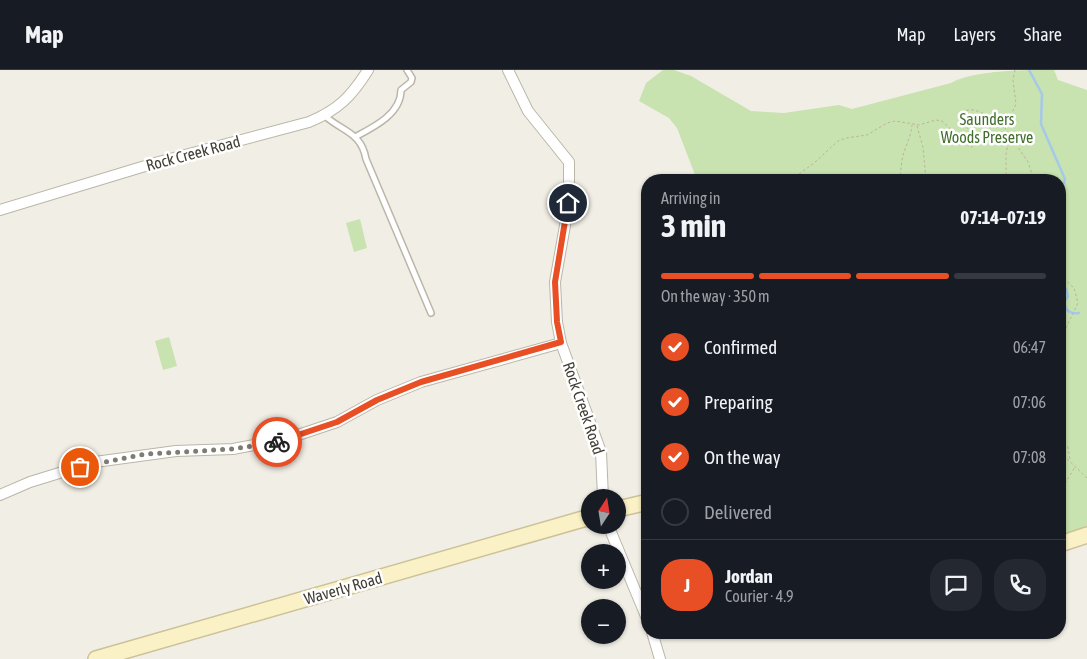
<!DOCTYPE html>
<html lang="en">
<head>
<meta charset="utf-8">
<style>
	:root { --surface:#171b24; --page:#242831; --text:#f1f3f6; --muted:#9ea1a6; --line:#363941; --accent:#e84f24 }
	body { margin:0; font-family:"Asap Condensed",sans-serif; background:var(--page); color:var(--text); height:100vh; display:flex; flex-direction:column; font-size:19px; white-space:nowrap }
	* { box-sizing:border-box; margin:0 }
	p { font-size:16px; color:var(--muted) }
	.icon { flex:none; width:28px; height:28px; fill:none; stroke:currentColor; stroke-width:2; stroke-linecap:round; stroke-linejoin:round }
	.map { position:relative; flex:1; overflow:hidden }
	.panel { position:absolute; left:641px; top:104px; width:425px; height:465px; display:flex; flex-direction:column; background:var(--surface); border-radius:20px; box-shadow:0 1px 4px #0004 }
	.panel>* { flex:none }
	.needle { width:32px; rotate:12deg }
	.fabs { position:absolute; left:581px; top:419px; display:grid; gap:10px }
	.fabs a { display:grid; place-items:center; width:45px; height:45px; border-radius:50%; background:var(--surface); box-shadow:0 1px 4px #0004; font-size:25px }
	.pin { position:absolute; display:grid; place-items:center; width:42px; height:42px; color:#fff; margin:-21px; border:2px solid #fff; border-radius:50%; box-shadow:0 1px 5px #0007 }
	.courier { position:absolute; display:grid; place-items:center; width:50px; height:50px; margin:-25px; border:4px solid #e84f24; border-radius:50%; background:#fff; color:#222; box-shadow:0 1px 6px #0007 }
	.headline em { font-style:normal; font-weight:700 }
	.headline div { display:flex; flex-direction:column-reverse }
	.headline { display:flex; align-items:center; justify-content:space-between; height:85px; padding:0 20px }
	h1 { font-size:32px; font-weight:700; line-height:38px }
	.bar { display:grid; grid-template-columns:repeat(4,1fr); gap:8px 5px; align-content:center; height:60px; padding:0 20px }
	.bar i { height:6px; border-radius:4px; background:var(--line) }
	.bar .active { background:var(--accent) }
	.bar p { grid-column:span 4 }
	.line { display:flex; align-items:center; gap:12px; padding:0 20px; border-top:1px solid var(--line) }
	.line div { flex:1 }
	.round { display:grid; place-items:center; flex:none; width:52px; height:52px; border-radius:20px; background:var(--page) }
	ol { padding:0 20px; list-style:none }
	li { display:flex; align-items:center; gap:15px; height:55px }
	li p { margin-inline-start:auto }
	li .icon { padding:5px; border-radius:50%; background:var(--accent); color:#fff; stroke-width:4 }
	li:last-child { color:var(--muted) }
	li i { width:28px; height:28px; border:2px solid var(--line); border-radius:50% }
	header { display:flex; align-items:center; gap:30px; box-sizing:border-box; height:70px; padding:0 25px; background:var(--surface); border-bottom:1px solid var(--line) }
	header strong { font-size:24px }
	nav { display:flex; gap:28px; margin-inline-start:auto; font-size:18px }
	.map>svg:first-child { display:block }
	.green { fill:#c8e2b0 }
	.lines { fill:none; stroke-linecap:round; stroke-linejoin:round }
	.stream { stroke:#a5c9ea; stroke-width:2.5 }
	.lane-casing { stroke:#bbb6a8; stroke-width:8 }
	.street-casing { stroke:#bbb6a8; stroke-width:12 }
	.secondary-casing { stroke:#cdc297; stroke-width:18 }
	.path { stroke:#bcb29b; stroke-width:1; stroke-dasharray:2.5 2.5; stroke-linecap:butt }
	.lane { stroke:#fff; stroke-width:5 }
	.street { stroke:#fff; stroke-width:10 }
	.secondary { stroke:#faf1c6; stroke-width:15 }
	.done { stroke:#7f7c73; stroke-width:5; stroke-dasharray:0 9 }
	.route { stroke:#e84f24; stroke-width:6 }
	.labels { text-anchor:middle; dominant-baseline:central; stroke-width:5; stroke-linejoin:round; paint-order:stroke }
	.park-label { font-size:16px; fill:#426f2d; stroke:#fff }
	.street-label { font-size:16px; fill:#423e35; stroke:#fff }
</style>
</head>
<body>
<header>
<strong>Map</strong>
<nav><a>Map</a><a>Layers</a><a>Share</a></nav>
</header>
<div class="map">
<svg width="1087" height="589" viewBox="0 0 1087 589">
	<rect width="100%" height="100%" fill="#f1eee5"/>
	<!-- green -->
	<g class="green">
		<path d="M663 0H674L691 6 751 41 784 43 839 35 852 39 951 13C974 0 1024 0 1054 0L1058 10 1087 20V458L1060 466V110H697L677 58 669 48 639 31 646 13Z"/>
		<path d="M360 149 367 178 354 182 346 153Z"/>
		<path d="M169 267 177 296 163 300 155 271Z"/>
	</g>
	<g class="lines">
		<!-- stream -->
		<g class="stream">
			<path d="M1029 0 1042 24 1041 54 1065 109 1060 125"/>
			<path d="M1060 215 1066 219 1068 226 1060 238"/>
			<path d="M1064 234C1067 242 1071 244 1079 243"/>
		</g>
		<defs>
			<g id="lane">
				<path d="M325 46C343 62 361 62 366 89L431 243"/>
				<path d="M355 67C374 57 401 44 401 20L411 12 412 8 407 0"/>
			</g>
			<g id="street">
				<path d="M508 0 528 41 569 92V133L555 212 557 252 561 273 601 382 603 428"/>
				<path d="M0 140 155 93 309 52C338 40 351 27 368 0"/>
				<path d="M0 425 30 412 95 392 176 381 233 379 286 369 337 352 377 330 421 312 561 273"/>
				<path d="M608 455 648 551"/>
				<path d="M652 562 660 589"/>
			</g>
			<g id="secondary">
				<path d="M618 439 648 432"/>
				<path d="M1060 474 1087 465"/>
				<path d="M96 589 590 447"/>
			</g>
		</defs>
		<!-- lane casing -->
		<use href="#lane" class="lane-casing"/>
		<!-- street casing -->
		<use href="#street" class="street-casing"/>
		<!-- secondary casing -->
		<use href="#secondary" class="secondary-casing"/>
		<!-- path -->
		<g class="path">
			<path d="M1015 0 1013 10 1016 34 1005 58 1028 92 1034 110"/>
			<path d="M917 56 923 77 926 110"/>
			<path d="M791 110 814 93 838 71 846 68 867 65 887 53 895 51 919 55 936 50 942 51 970 77H972L973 73 964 48 965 41C977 35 995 52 1005 58"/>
			<path d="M899 110C901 103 901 97 902 90 904 78 911 68 912 55"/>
			<path d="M1006 110V84L1009 70 1012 68"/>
			<path d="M1060 205 1074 218 1078 233 1065 260 1060 281"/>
			<path d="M1060 370 1068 377 1070 390"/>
			<path d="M1060 382 1087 408"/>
			<path d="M1060 422 1075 397"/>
		</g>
		<!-- lane -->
		<use href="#lane" class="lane"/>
		<!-- street -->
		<use href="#street" class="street"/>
		<!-- secondary -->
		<use href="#secondary" class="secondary"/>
	</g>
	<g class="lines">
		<!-- done -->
		<path class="done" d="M80 397 146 384 233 379 277 372"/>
		<!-- route -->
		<path class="route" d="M277 372 337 352 377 330 421 312 561 272 557 252 555 212 568 133"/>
	</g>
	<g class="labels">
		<!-- park labels -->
		<g class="park-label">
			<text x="987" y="49">Saunders<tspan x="987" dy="18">Woods Preserve</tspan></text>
		</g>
		<!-- street labels -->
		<g class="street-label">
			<text transform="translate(193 83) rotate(-15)">Rock Creek Road</text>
			<text transform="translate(584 338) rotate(71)">Rock Creek Road</text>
			<text transform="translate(343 518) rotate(-16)">Waverly Road</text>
		</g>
	</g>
</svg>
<div class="fabs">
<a><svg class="needle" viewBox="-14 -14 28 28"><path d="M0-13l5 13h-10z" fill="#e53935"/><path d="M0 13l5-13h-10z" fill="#9ea1a6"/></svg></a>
<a>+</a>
<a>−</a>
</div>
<div class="pin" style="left:80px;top:397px;background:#ea580c"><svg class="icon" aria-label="bag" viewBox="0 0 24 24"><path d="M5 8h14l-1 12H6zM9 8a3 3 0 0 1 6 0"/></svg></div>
<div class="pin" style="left:568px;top:133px;background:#1f2937"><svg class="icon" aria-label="home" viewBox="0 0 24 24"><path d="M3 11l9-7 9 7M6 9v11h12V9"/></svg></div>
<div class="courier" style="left:277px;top:372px"><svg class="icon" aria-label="bike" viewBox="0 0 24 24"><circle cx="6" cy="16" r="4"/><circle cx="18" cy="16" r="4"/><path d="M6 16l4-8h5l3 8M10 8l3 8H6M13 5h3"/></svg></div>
<section class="panel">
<div class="headline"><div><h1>3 min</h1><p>Arriving in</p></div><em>07:14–07:19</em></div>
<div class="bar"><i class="active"></i><i class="active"></i><i class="active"></i><i></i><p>On the way · 350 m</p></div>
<ol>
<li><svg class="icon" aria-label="check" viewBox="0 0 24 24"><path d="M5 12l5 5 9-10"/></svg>Confirmed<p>06:47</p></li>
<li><svg class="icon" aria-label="check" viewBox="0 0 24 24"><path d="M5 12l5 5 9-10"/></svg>Preparing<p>07:06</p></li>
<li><svg class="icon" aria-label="check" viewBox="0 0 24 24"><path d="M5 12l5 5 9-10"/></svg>On the way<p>07:08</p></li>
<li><i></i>Delivered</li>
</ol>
<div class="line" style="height:90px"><b class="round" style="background:var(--accent);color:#fff">J</b><div><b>Jordan</b><p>Courier · 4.9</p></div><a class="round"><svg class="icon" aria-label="chat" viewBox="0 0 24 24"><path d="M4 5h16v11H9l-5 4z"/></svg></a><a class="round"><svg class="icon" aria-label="phone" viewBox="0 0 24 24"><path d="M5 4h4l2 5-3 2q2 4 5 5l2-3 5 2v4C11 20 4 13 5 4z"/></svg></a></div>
</section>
</div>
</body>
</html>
